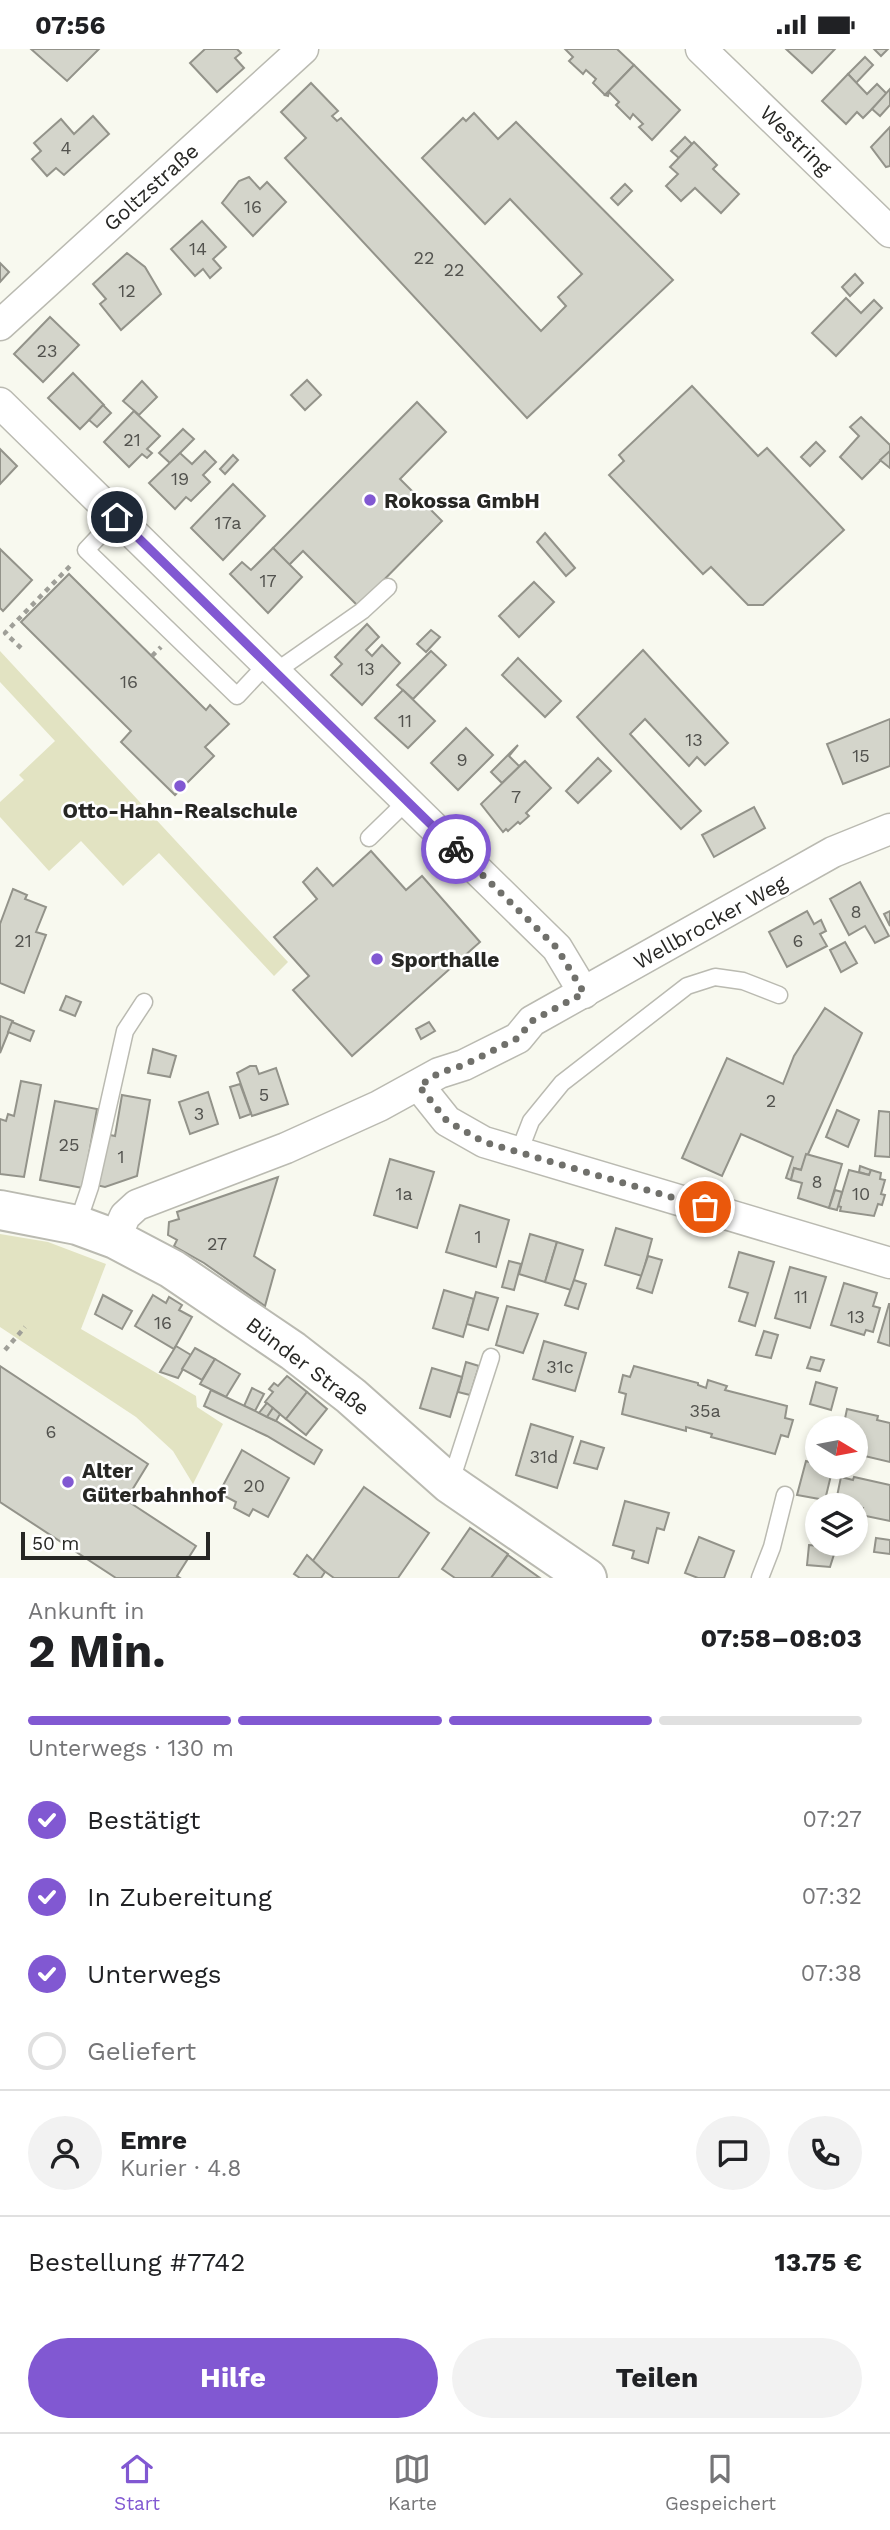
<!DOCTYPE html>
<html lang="de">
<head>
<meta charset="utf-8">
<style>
	:root { --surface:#fff; --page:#f2f2f2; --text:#202124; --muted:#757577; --line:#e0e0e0; --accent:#8158d2 }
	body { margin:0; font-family:"Work Sans",sans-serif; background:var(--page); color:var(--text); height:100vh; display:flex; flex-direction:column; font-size:26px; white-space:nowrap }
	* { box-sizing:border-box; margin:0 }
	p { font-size:23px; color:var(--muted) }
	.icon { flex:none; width:38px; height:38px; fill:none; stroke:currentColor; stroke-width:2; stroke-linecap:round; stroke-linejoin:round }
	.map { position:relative; height:1529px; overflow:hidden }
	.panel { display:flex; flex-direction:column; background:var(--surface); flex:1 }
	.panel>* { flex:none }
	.needle { width:46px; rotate:100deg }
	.controls { position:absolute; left:805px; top:1367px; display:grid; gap:14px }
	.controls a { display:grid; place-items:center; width:63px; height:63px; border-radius:50%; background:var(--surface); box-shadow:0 4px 10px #0003; font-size:35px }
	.scale { position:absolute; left:21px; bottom:18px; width:189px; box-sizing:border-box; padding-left:7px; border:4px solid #272724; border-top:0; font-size:19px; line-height:24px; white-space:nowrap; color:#272724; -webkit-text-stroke:5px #fff; paint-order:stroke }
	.pin { position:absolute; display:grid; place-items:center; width:60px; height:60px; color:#fff; margin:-30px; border:4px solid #fff; border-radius:50%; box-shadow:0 2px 7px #0007 }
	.courier { position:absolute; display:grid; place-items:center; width:70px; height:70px; margin:-35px; border:5px solid #8158d2; border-radius:50%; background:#fff; color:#222; box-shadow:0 2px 9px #0007 }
	.overview em { font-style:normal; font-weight:700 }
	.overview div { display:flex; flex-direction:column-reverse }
	.overview { display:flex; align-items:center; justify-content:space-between; height:119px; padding:0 28px }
	h1 { font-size:46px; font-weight:700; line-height:52px }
	.bar { display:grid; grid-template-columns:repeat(4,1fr); gap:10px 7px; align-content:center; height:84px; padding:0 28px }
	.bar i { height:9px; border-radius:5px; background:var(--line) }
	.bar .selected { background:var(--accent) }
	.bar p { grid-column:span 4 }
	.line { display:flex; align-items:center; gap:18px; padding:0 28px; border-top:2px solid var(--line) }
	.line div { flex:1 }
	.round { display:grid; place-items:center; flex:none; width:74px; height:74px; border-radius:37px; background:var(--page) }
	ol { padding:0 28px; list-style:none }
	li { display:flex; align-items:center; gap:21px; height:77px }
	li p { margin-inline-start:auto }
	li .icon { padding:7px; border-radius:50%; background:var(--accent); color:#fff; stroke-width:4 }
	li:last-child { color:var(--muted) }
	li i { width:38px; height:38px; border:4px solid var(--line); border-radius:50% }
	.button { display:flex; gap:14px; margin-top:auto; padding:14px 28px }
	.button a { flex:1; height:80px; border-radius:42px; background:var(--accent); color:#fff; font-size:28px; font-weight:700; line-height:80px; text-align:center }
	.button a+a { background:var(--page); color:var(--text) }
	.status { display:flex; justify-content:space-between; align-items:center; height:49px; padding:0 35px; background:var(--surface); direction:ltr }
	.status svg { height:19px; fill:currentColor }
	.tab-bar { display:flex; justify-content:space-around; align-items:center; height:98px; border-top:2px solid var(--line); background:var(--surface); font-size:19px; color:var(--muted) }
	.tab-bar a { display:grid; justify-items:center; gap:4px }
	.tab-bar .selected { color:var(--accent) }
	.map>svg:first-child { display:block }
	.green { fill:#e2e3c2 }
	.building { fill:#d4d5cb; stroke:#93938a; stroke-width:2 }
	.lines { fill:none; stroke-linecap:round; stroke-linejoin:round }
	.lane-casing { stroke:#babab1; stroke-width:19 }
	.street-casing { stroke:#babab1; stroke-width:33 }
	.secondary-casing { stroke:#babab1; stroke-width:42 }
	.path { stroke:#9f9f98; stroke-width:4.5; stroke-dasharray:5 5; stroke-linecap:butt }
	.lane { stroke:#fff; stroke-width:16 }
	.street { stroke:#fff; stroke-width:30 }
	.secondary { stroke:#fff; stroke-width:38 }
	.done { stroke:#70706b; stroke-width:7; stroke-dasharray:0 12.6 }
	.route { stroke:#8158d2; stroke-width:9 }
	.poi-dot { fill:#8158d2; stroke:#fff; stroke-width:2.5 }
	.labels { text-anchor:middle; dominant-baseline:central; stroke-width:5; stroke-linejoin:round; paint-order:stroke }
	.number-label { font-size:18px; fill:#52524e }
	.street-label { font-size:21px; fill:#272724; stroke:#fff }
	.poi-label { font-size:21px; font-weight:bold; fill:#272724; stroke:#fff; text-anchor:start }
</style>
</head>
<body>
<div class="status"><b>07:56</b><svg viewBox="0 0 49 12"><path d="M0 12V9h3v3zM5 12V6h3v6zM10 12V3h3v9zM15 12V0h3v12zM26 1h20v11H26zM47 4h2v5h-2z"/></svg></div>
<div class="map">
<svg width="890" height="1529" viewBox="0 0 890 1529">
	<rect width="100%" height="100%" fill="#f8f9ef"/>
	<!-- green -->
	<g class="green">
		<path d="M0 602 288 913 274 927 159 804 123 837 81 792 49 822 0 768V753L24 731 19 726 55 692 0 633Z"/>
		<path d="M0 1185 48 1193 106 1215 81 1280 196 1347 197 1358 223 1375 193 1435 173 1402 136 1368 0 1278Z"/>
	</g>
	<!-- building -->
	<g class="building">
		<path d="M31 0H99L67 32Z"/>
		<path d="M205 0H237L241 4 235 9 244 19 217 43 190 14Z"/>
		<path d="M565 0H617L634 16 605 46 593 34 596 30 586 21 583 25 569 12 573 8Z"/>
		<path d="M786 0H835L812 24Z"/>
		<path d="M874 0H888L881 7Z"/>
		<path d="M865 8 873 16 856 34 848 25Z"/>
		<path d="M634 16 680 61 652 91 639 78 643 75 633 65 630 70 616 56 619 53 609 43 608 47 605 46Z"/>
		<path d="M848 25 867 45 877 35 887 45 863 69 857 63 846 75 822 52Z"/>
		<path d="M311 34 338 62 332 67 337 72 341 69 541 282 566 257 558 248 582 225 510 150 485 175 422 109 463 69 466 72 474 64 498 90 516 73 673 231 527 369 285 109 306 89 281 63Z"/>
		<path d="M890 40V56L880 67 872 60Z"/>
		<path d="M93 67 109 85 64 126 56 119 47 127 32 110 41 102 34 94 61 70 74 85Z"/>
		<path d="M890 78V117L886 118 871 98Z"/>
		<path d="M685 88 692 95 679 109 671 102Z"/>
		<path d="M694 93 717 116 713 120 739 145 721 164 695 139 681 152 666 137 678 125 670 118Z"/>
		<path d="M249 128 260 140 267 133 286 153 253 187 222 154 239 132Z"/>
		<path d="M625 135 632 142 618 156 611 149Z"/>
		<path d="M202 172 226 198 213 210 221 219 210 229 203 220 195 227 171 200Z"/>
		<path d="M127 204 145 218 161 245 121 281 100 255 106 250 93 235Z"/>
		<path d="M0 214 9 223 0 233Z"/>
		<path d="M855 225 863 234 850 247 842 238Z"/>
		<path d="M846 249 861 264 874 251 882 259 836 307 812 284Z"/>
		<path d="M50 268 79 296 43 333 14 305Z"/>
		<path d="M73 324 104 356 80 380 48 349Z"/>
		<path d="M307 331 321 346 305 361 291 346Z"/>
		<path d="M142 332 157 348 139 366 123 352Z"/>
		<path d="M692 337 758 407 767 399 844 481 763 556H748L711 518 703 525 609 426 624 412 619 406Z"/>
		<path d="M417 353 446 383 400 430 442 472 358 557 303 502 289 516 273 499Z"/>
		<path d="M103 356 111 364 97 378 89 371Z"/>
		<path d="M134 362 160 387 147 400 152 404 147 409 142 405 129 418 104 393Z"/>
		<path d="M861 368 890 396V402L862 430 840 408 859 387 850 378Z"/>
		<path d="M183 380 194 390 170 414 159 404Z"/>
		<path d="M816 393 825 402 810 417 801 408Z"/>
		<path d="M0 400 17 417 0 435Z"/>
		<path d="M205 402 216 413 203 426 210 433 191 452 186 448 175 460 149 434 180 404 192 415Z"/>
		<path d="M890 402V419L880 411Z"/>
		<path d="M233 406 238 411 225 425 220 420Z"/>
		<path d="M233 435 265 467 223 511 191 479Z"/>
		<path d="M545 484 575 519 566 527 537 493Z"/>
		<path d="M273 499 302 528 268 564 230 525 242 513 251 521Z"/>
		<path d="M0 500 32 531 3 562 0 559Z"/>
		<path d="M69 525 206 661 210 656 229 675 205 698 214 707 175 746 121 693 131 682 21 573Z"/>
		<path d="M534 533 554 553 519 588 499 567Z"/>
		<path d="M367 575 379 588 366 601 372 607 382 596 400 614 362 656 331 626 342 615 335 608Z"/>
		<path d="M431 581 440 588 426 603 417 595Z"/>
		<path d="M643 601 728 694 705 716 697 708 689 717 645 670 630 685 701 762 681 780 577 668Z"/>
		<path d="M431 602 446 616 413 650 397 636Z"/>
		<path d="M518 609 561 652 545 668 502 626Z"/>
		<path d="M403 641 435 672 408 699 375 669Z"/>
		<path d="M890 670V717L843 735 827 695Z"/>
		<path d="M466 679 493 706 458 741 431 714Z"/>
		<path d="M518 696 509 707 519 717 525 712 502 734 491 723Z"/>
		<path d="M598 709 611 722 578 754 566 742Z"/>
		<path d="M525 712 551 739 526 764 529 767 520 775 518 773 508 782 506 780 503 783 481 755Z"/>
		<path d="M754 758 765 779 714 808 702 786Z"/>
		<path d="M371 802 406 841 422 827 480 893 352 1007 293 941 309 927 274 888 317 850 303 833 317 819 333 837Z"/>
		<path d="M860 833 889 887 875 894 865 877 849 886 830 850Z"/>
		<path d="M13 840 27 846 25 850 46 858 36 883 46 886 24 944 0 934V875Z"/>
		<path d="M807 862 814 875 821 871 826 882 820 885 827 897 787 918 769 883Z"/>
		<path d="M890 862V877L884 865Z"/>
		<path d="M845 893 857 914 841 923 830 901Z"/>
		<path d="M66 947 81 953 75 967 60 961Z"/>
		<path d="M825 959 862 984 801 1121 794 1119 791 1131 786 1129 793 1108 741 1085 722 1127 682 1109 727 1009 783 1035 794 1007Z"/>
		<path d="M0 967 13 972 0 1004Z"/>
		<path d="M12 973 34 982 30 992 8 983Z"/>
		<path d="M429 973 435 982 421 990 416 980Z"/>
		<path d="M153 1000 176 1007 170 1028 148 1024Z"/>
		<path d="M250 1017H256L259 1025 276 1019 288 1055 252 1067 237 1024Z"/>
		<path d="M21 1032 41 1036 24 1128 0 1125V1070L6 1072 8 1065 14 1067Z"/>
		<path d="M240 1035 251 1065 240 1069 230 1038Z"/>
		<path d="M208 1043 218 1075 190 1085 179 1053Z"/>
		<path d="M122 1046 150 1051 137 1127 105 1138 96 1136 105 1085 115 1087Z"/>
		<path d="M55 1052 97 1060 83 1139 40 1131Z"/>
		<path d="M837 1061 859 1071 848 1098 826 1088Z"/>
		<path d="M879 1062 890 1063V1108L875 1107Z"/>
		<path d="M806 1105 842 1115 829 1159 798 1149 802 1134 791 1131 794 1119 801 1121Z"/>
		<path d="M390 1110 434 1123 417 1179 374 1166Z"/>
		<path d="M860 1117 871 1121 869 1126 859 1123Z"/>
		<path d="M849 1121 869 1126 871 1121 881 1124 880 1130 885 1131 881 1145 885 1146 882 1156 878 1155 874 1167 840 1162 841 1158 838 1157Z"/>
		<path d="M278 1128 254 1207 275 1221 265 1257 204 1214 174 1197 177 1191 168 1186 169 1173 179 1170 177 1163Z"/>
		<path d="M835 1141 842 1143 837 1161 829 1159Z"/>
		<path d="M460 1156 509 1171 496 1218 446 1203Z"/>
		<path d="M616 1179 652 1190 642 1227 605 1216Z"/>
		<path d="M530 1185 557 1193 545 1233 519 1225Z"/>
		<path d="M557 1193 583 1201 571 1241 545 1233Z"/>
		<path d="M739 1203 774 1213 755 1277 739 1272 748 1244 729 1238Z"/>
		<path d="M648 1207 662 1211 652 1244 637 1239Z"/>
		<path d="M509 1212 521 1215 514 1241 502 1238Z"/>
		<path d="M790 1218 826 1228 810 1279 775 1269Z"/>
		<path d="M574 1231 586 1235 578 1260 565 1256Z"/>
		<path d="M844 1234 877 1244 873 1257 880 1259 873 1283 866 1281 864 1286 831 1276Z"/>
		<path d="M444 1241 474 1250 463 1288 433 1279Z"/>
		<path d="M476 1243 498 1249 488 1281 467 1275Z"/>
		<path d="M103 1246 132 1262 122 1280 95 1265Z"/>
		<path d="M153 1246 166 1254 169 1248 182 1256 179 1261 192 1268 174 1300 135 1277Z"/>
		<path d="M889 1255H890V1297L878 1293Z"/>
		<path d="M507 1257 538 1265 523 1304 496 1296Z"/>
		<path d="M764 1282 778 1286 771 1309 756 1306Z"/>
		<path d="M544 1292 586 1304 575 1342 533 1330Z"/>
		<path d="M176 1297 191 1306 178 1329 160 1323Z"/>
		<path d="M195 1299 215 1310 202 1331 182 1320Z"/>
		<path d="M811 1308 824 1311 820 1322 807 1319Z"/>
		<path d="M215 1310 240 1325 226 1348 200 1335Z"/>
		<path d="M466 1313 479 1317 470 1346 458 1343Z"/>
		<path d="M0 1317 148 1415 126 1451 196 1497 177 1527 180 1529H116L0 1453Z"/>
		<path d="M634 1317 698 1334V1336L706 1339 708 1331 727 1337 725 1341 787 1357 785 1369 793 1371 788 1388 781 1386 775 1405 711 1388 712 1385 686 1378V1382L622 1365 626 1345 619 1343 623 1326 630 1328Z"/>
		<path d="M432 1319 462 1328 450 1368 420 1359Z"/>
		<path d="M287 1327 307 1343 286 1370 265 1353 273 1343 269 1340 274 1334 278 1337Z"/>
		<path d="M816 1333 837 1339 831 1361 810 1355Z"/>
		<path d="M252 1339 264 1345 255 1362 244 1357Z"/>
		<path d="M211 1341 276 1372 322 1401 314 1415 267 1387 204 1357Z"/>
		<path d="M307 1343 327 1360 306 1386 286 1370Z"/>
		<path d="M267 1354 273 1359 267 1368 259 1364Z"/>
		<path d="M273 1359 280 1365 276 1372 267 1368Z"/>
		<path d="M847 1360 878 1367 877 1371 890 1374V1413L856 1405V1379H843Z"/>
		<path d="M531 1375 573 1388 557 1439 516 1426Z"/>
		<path d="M581 1392 604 1399 597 1420 574 1414Z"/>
		<path d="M242 1401 289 1429 268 1468 253 1460 249 1467 234 1459 236 1453 219 1444Z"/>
		<path d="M806 1412 817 1415V1418H833L825 1451 797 1446Z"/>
		<path d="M841 1428 853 1431 854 1428 890 1436V1472L861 1466 863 1459 836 1452Z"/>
		<path d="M364 1438 429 1484 398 1529H334L312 1513Z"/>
		<path d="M625 1452 669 1464 664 1481 657 1479 648 1514 632 1509 634 1502 613 1496Z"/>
		<path d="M470 1479 508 1505 491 1529H455L442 1520Z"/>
		<path d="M699 1488 734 1502 724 1529H698L685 1524Z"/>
		<path d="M876 1489 890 1491V1505L874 1503Z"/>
		<path d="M809 1496 836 1499 830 1518 807 1516Z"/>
		<path d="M307 1506 325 1523 321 1529H300L294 1525Z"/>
		<path d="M508 1506 540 1529H491Z"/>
	</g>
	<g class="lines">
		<defs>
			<g id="lane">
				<path d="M117 468 86 501 237 647 267 615"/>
				<path d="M275 623 362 562 388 538"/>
				<path d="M369 789 407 752"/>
				<path d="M519 1103 531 1072 562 1034 687 937 715 928 743 932 779 946"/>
				<path d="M77 1176 90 1138 125 982 144 953"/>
				<path d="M450 1435 491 1308"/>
				<path d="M760 1529 772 1498 785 1446"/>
			</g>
			<g id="street">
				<path d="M701 0 890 183"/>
				<path d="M0 276 303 0"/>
				<path d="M0 354 557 899 584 944"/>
				<path d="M419 1037 447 1072 484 1093 890 1214"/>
				<path d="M115 1190 125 1167 137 1156 286 1099 379 1057 439 1024 464 1016 518 989 532 972 833 803 890 780"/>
			</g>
			<path id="secondary" d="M0 1161 77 1176 115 1190 172 1220 293 1302 351 1347 450 1435 587 1529"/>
		</defs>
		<!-- lane casing -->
		<use href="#lane" class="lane-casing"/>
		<!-- street casing -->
		<use href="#street" class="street-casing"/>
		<!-- secondary casing -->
		<use href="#secondary" class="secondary-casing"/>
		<!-- path -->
		<g class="path">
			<path d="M21 599 5 584 72 515"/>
			<path d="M152 607 161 598"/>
			<path d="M5 1301 25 1278"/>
		</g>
		<!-- lane -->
		<use href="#lane" class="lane"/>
		<!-- street -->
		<use href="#street" class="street"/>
		<!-- secondary -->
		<use href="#secondary" class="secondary"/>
	</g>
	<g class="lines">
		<!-- done -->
		<path class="done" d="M456 800 557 899 584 944 532 972 518 989 464 1016 439 1024 419 1037 447 1072 484 1093 705 1158"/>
		<!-- route -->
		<path class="route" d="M117 468 456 800"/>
	</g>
	<!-- markers -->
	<g class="poi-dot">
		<circle cx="370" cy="451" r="7"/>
		<circle cx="180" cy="737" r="7"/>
		<circle cx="377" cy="910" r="7"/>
		<circle cx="68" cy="1433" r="7"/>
	</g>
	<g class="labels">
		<!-- number labels -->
		<g class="number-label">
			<text x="66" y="98">4</text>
			<text x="253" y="157">16</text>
			<text x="198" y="199">14</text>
			<text x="424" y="208">22</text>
			<text x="454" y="220">22</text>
			<text x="127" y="241">12</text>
			<text x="47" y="301">23</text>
			<text x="132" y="390">21</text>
			<text x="180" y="429">19</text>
			<text x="228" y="473">17a</text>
			<text x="268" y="531">17</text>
			<text x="366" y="619">13</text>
			<text x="129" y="632">16</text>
			<text x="405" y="671">11</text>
			<text x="694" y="690">13</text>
			<text x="861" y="706">15</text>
			<text x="462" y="710">9</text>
			<text x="516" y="747">7</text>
			<text x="856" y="862">8</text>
			<text x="23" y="891">21</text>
			<text x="798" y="891">6</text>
			<text x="264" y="1045">5</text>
			<text x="771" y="1051">2</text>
			<text x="199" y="1064">3</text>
			<text x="69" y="1095">25</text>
			<text x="121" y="1107">1</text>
			<text x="817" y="1132">8</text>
			<text x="404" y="1144">1a</text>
			<text x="861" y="1144">10</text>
			<text x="478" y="1187">1</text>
			<text x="217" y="1194">27</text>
			<text x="801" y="1247">11</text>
			<text x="856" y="1267">13</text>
			<text x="163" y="1273">16</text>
			<text x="560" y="1317">31c</text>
			<text x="705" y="1361">35a</text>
			<text x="51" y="1382">6</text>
			<text x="544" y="1407">31d</text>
			<text x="254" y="1436">20</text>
		</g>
		<!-- street labels -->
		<g class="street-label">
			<text transform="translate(796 91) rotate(44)">Westring</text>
			<text transform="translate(151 138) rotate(-42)">Goltzstraße</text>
			<text transform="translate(710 873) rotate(-29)">Wellbrocker Weg</text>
			<text transform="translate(308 1317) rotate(37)">Bünder Straße</text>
		</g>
		<!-- poi labels -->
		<g class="poi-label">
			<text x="384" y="451">Rokossa GmbH</text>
			<text x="180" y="761" text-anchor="middle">Otto-Hahn-Realschule</text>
			<text x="391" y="910">Sporthalle</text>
			<text x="82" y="1421">Alter<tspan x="82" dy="24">Güterbahnhof</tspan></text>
		</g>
	</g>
</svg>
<div class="controls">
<a><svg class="needle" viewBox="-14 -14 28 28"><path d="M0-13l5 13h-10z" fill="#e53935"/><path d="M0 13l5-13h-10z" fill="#757577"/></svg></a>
<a><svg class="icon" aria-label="layers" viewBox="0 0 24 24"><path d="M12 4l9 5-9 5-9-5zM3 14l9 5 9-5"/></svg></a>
</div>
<div class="scale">50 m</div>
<div class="pin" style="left:705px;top:1158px;background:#ea580c"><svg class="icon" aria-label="bag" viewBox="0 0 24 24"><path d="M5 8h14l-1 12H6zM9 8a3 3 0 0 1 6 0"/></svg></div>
<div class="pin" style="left:117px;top:468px;background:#1f2937"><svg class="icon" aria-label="home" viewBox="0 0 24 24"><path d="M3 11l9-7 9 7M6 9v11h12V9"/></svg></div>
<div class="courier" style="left:456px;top:800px"><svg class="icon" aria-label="bike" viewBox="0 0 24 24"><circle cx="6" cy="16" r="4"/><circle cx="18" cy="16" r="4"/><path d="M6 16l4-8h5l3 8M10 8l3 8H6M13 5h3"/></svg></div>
</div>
<section class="panel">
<div class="overview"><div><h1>2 Min.</h1><p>Ankunft in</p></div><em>07:58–08:03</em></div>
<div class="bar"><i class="selected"></i><i class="selected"></i><i class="selected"></i><i></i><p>Unterwegs · 130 m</p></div>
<ol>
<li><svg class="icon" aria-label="check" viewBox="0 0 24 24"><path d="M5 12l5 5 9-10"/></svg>Bestätigt<p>07:27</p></li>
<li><svg class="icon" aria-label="check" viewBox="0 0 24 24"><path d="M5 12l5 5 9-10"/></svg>In Zubereitung<p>07:32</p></li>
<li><svg class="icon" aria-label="check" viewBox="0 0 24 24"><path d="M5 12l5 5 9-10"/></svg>Unterwegs<p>07:38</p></li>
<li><i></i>Geliefert</li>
</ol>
<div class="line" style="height:126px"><a class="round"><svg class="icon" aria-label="person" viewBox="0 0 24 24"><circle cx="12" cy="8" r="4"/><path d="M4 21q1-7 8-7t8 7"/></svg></a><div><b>Emre</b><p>Kurier · 4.8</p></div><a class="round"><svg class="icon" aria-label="chat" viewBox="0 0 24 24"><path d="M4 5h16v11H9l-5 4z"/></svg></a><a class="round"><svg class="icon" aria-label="phone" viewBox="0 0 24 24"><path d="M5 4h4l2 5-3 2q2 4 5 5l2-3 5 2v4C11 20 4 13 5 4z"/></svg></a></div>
<div class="line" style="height:91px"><div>Bestellung #7742</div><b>13.75 €</b></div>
<div class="button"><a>Hilfe</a><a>Teilen</a></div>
</section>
<nav class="tab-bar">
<a class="selected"><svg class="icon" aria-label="home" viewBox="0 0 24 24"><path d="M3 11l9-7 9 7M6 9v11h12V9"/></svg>Start</a>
<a><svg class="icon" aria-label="map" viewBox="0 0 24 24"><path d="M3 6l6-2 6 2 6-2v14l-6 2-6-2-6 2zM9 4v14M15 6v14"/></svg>Karte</a>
<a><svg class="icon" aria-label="saved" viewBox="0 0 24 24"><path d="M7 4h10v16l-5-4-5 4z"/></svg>Gespeichert</a>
</nav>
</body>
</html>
